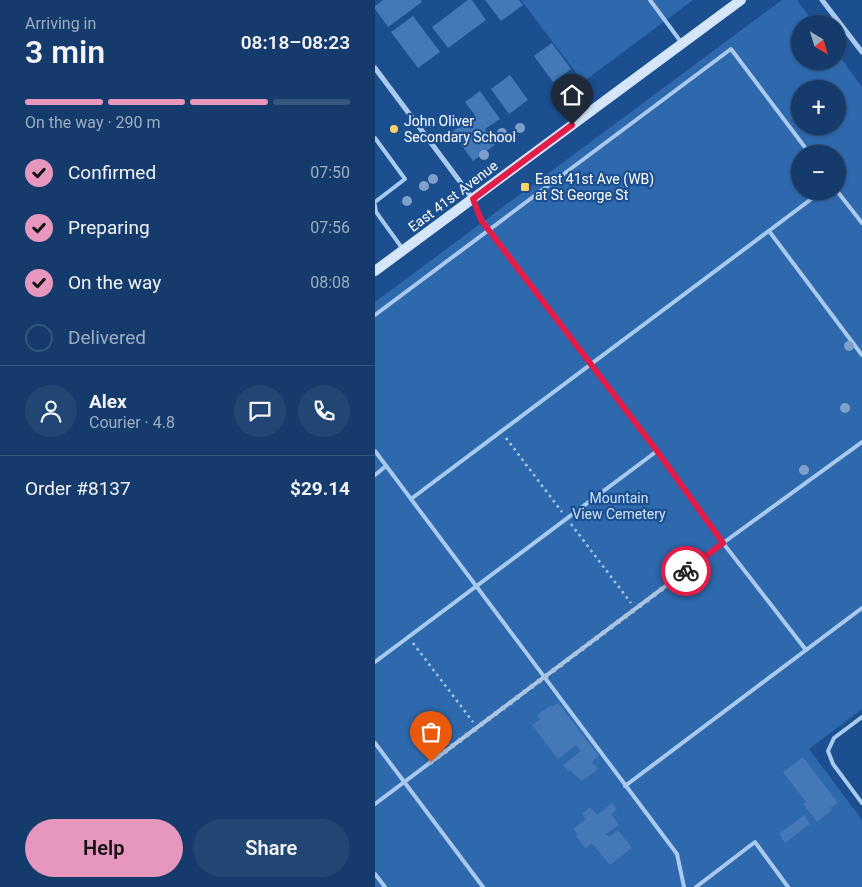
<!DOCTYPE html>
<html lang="en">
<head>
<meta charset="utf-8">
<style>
	:root { --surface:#143b6b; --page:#214673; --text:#f1f3f6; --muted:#9dadc1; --line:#33557e; --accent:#e797bd }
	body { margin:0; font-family:Roboto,sans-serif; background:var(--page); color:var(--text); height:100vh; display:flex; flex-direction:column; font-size:19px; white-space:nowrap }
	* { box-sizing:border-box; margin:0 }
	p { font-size:16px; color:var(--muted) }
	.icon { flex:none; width:28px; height:28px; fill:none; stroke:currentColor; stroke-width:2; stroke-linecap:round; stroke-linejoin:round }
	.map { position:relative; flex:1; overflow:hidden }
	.drawer { display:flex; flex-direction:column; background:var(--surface); width:375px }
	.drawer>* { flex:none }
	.needle { width:32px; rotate:142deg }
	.tools { position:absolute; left:416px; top:15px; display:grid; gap:10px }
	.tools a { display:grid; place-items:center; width:55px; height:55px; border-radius:50%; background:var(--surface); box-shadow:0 1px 4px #0004,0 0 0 1px var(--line); font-size:25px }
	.pin { position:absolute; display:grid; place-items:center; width:42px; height:42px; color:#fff; margin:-51px -21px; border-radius:50% 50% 50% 0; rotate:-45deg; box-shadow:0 0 5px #0007 }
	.pin .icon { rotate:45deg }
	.courier { position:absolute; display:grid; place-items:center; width:50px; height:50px; margin:-25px; border:4px solid #e11d48; border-radius:50%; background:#fff; color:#222; box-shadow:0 1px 6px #0007 }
	.overview em { font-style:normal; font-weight:600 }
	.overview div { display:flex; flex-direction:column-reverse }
	.overview { display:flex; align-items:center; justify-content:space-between; height:85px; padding:0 25px }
	h1 { font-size:32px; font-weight:600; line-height:38px }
	.bar { display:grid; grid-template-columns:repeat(4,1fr); gap:8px 5px; align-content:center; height:60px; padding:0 25px }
	.bar i { height:6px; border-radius:4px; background:var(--line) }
	.bar .on { background:var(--accent) }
	.bar p { grid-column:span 4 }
	.line { display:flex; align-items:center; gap:12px; padding:0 25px; border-top:1px solid var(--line) }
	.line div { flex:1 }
	.round { display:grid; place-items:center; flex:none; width:52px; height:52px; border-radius:26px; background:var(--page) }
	ol { padding:0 25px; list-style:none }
	li { display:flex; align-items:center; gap:15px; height:55px }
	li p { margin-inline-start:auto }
	li .icon { padding:5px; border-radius:50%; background:var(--accent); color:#111; stroke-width:4 }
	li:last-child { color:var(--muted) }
	li i { width:28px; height:28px; border:2px solid var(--line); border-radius:50% }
	.cta { display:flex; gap:10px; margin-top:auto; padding:10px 25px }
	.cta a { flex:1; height:58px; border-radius:30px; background:var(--accent); color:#111; font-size:20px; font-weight:600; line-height:58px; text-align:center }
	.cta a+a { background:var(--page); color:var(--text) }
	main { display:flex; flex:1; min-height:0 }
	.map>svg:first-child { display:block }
	.green { fill:#2e69ad; fill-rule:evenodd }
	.building { fill:#4478b7 }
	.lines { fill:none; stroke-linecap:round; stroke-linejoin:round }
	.path { stroke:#a9c9ee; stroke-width:2.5; stroke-dasharray:2.5 4; stroke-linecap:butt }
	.lane { stroke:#a9c9ee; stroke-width:4 }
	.street { stroke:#a9c9ee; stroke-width:5 }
	.secondary { stroke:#d6e6fa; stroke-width:10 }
	.tree { fill:#7ea0ca }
	.done { stroke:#afc1d8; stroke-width:5; stroke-dasharray:0 9 }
	.route { stroke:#e11d48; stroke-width:6 }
	.poi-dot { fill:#ffd166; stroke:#1b4f8f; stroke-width:2 }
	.labels { text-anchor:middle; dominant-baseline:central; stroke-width:4.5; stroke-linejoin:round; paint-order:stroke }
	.poi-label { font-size:14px; fill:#fff; stroke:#1b4f8f; text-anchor:start }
	.street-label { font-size:14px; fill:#fff; stroke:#1b4f8f }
	.park-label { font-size:14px; fill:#cfe3fa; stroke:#1b4f8f }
</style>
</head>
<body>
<main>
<section class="drawer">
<div class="overview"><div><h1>3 min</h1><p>Arriving in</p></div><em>08:18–08:23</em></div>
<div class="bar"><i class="on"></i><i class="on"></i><i class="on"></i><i></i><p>On the way · 290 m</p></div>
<ol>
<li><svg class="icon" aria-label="check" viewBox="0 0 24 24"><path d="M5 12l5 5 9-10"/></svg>Confirmed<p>07:50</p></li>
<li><svg class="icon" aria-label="check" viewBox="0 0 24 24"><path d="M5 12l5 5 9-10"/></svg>Preparing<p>07:56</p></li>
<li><svg class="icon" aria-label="check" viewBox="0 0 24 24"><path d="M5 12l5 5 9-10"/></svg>On the way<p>08:08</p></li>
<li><i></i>Delivered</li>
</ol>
<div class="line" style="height:90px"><a class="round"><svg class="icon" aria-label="person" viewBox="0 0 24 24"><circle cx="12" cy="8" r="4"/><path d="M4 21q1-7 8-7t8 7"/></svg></a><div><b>Alex</b><p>Courier · 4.8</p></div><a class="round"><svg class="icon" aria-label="chat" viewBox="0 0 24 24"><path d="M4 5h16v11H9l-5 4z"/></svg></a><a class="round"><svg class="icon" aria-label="phone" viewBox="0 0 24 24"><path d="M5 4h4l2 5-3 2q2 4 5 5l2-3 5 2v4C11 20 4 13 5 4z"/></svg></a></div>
<div class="line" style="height:65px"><div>Order #8137</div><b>$29.14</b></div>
<div class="cta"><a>Help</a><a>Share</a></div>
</section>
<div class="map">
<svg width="487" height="887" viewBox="0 0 487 887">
	<rect width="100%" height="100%" fill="#1b4f8f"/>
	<!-- green -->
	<g class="green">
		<path d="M146 0H318L208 82Z"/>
		<path d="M407 0H422L440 24H425V61H462L463 54 487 87V709L434 749 487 820V887H0V302ZM425 89H462V126H425ZM425 154H462V191H425Z"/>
	</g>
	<!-- building -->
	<g class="building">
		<path d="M8 0H46L47 2 13 27 0 9V6Z"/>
		<path d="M93 0H97L111 20 73 48 57 27Z"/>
		<path d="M110 0H144L148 5 126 21Z"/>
		<path d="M38 16 65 52 43 68 16 32Z"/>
		<path d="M177 43 196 69 178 82 159 56Z"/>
		<path d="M135 75 153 100 134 114 116 89Z"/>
		<path d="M105 91 125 119 110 129 121 144 98 161 77 132 100 115 90 102Z"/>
		<path d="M183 703 224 756 217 762 223 769 207 781 194 770 193 771 188 765 206 751 201 745 183 759 157 725 165 719 162 715 176 705 177 707Z"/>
		<path d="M428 757 463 803 455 808 457 810 442 822 428 804 431 802 408 772Z"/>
		<path d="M237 803 242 809 236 814 244 825 231 834 234 837 243 830 257 848 235 865 217 843 211 849 201 836 203 835 198 829 211 819 207 814 215 807 222 815Z"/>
		<path d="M429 815 435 824 410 843 404 834Z"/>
	</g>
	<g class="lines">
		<!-- path -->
		<g class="path">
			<path d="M131 438 187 512"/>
			<path d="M196 524 256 603"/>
			<path d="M38 643 98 722"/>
		</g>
		<!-- lane -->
		<g class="lane">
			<path d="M275 0 306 42"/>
			<path d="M0 138 30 179 0 202"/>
			<path d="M462 191 487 223"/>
			<path d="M98 200 107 220 282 451 348 543 431 650"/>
			<path d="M0 205 1 212 27 248"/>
			<path d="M394 231 487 355"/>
			<path d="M0 315 356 49 435 154"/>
			<path d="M0 451 302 854 309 887"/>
			<path d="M0 475 11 466"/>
			<path d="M36 499 447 191"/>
			<path d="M0 662 282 451"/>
			<path d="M487 717 459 738 453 751 458 764 487 803"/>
			<path d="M0 743 108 887"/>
			<path d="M250 786 487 608"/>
			<path d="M0 804 348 543 487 442"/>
			<path d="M0 874 10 887"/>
			<path d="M321 887 380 842 413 887"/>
		</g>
		<!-- street -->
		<g class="street">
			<path d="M447 0 487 52"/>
			<path d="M0 68 98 199"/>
		</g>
		<!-- secondary -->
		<path class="secondary" d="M0 271 366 0"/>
	</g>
	<!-- trees -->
	<g class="tree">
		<circle cx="145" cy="128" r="5"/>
		<circle cx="127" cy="133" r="5"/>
		<circle cx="109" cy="155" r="5"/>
		<circle cx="58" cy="179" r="5"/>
		<circle cx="49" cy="186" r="5"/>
		<circle cx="32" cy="201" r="5"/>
		<circle cx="474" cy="346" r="5"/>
		<circle cx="470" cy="408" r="5"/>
		<circle cx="429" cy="470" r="5"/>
	</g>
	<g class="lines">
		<!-- done -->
		<path class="done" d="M56 762 311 571"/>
		<!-- route -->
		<path class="route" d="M197 125 98 199 106 220 282 451 348 543 311 571"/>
	</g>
	<!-- markers -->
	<g class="poi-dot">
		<circle cx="19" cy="129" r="5"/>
		<rect x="145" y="182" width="10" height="10" rx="2.5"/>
	</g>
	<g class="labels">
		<!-- poi labels -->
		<g class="poi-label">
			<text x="29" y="121">John Oliver<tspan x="29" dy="16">Secondary School</tspan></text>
			<text x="160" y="179">East 41st Ave (WB)<tspan x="160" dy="16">at St George St</tspan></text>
		</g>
		<!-- street labels -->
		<g class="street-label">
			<text transform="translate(78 196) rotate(-37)">East 41st Avenue</text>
		</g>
		<!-- park labels -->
		<g class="park-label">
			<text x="244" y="498">Mountain<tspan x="244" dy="16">View Cemetery</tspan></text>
		</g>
	</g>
</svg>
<div class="tools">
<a><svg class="needle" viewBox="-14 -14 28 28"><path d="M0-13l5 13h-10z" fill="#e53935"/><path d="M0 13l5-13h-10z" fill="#9dadc1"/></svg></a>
<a>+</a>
<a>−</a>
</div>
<div class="pin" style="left:56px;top:762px;background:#ea580c"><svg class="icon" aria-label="bag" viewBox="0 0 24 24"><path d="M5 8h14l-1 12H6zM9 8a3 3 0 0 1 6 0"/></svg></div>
<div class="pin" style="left:197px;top:125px;background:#1f2937"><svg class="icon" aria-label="home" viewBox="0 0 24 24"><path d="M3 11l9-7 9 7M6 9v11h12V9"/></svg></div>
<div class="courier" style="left:311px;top:571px"><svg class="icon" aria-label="bike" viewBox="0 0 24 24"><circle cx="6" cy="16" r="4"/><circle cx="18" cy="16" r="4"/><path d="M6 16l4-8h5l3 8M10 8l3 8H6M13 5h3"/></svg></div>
</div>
</main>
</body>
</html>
